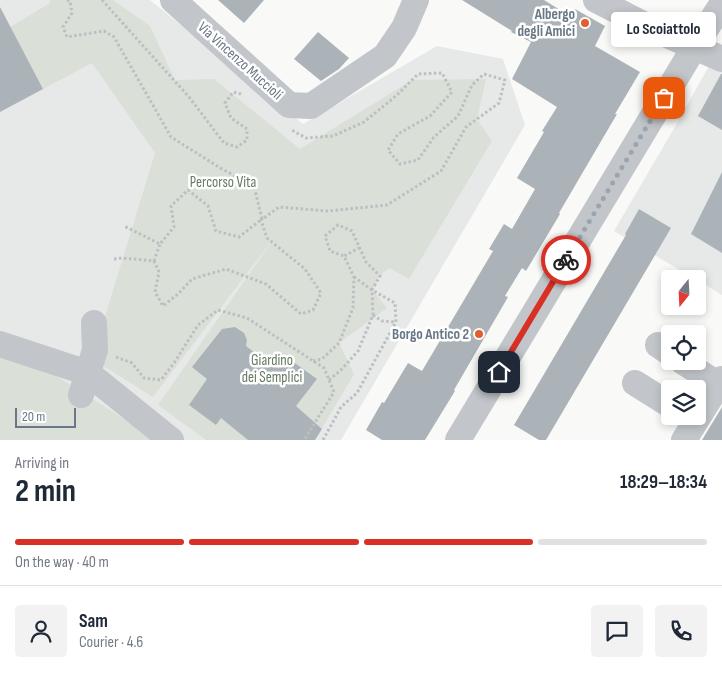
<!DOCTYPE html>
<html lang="en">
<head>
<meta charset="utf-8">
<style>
	:root { --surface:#fff; --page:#f2f2f3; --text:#1f2937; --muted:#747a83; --line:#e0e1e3; --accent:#d93025 }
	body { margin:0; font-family:"Sofia Sans Condensed",sans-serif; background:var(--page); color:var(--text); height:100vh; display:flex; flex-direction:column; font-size:19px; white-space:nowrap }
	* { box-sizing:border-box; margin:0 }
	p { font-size:16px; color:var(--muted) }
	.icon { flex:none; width:28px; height:28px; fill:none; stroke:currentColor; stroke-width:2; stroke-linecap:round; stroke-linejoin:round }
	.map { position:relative; height:440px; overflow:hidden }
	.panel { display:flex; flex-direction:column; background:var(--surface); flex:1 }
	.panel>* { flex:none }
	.needle { width:32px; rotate:198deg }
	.tools { position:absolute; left:661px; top:270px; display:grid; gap:10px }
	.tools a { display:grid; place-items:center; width:45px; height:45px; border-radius:5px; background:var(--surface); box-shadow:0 2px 8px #0003; font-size:25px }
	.scale { position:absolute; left:15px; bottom:12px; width:61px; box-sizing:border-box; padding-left:5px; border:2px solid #687887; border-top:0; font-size:14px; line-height:18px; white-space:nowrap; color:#687887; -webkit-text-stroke:4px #fff; paint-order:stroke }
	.pin { position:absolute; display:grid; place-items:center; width:42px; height:42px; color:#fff; margin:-21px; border-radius:10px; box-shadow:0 2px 8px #0006 }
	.courier { position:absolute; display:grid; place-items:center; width:50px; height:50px; margin:-25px; border:4px solid #d93025; border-radius:50%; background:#fff; color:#222; box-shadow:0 1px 6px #0007 }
	.bubble { position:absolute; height:35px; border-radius:5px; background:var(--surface); box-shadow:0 2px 8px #0003; font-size:16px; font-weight:700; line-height:35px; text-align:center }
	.head em { font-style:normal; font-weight:700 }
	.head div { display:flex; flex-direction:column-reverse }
	.head { display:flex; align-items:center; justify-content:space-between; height:85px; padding:0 15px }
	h1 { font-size:32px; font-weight:700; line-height:38px }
	.bar { display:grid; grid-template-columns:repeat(4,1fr); gap:8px 5px; align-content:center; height:60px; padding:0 15px }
	.bar i { height:6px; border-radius:4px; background:var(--line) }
	.bar .current { background:var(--accent) }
	.bar p { grid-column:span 4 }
	.line { display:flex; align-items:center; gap:12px; padding:0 15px; border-top:1px solid var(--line) }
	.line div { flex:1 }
	.round { display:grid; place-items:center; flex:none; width:52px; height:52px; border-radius:5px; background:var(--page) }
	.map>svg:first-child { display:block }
	.built { fill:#e7e8e8 }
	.green { fill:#dae0d8 }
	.building { fill:#abb3b9 }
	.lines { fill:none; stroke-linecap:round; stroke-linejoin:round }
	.path { stroke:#bcbfc2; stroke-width:3; stroke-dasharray:2.5 2.5; stroke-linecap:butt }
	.minor { stroke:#c2c6ca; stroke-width:26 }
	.done { stroke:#9ba5ae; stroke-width:5; stroke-dasharray:0 9 }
	.route { stroke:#d93025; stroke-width:6 }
	.poi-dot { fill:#e15e2f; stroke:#fff; stroke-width:2 }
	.labels { text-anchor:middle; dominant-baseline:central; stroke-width:5; stroke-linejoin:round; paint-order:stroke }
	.poi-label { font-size:15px; font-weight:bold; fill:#687887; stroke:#fff; text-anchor:end }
	.street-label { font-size:15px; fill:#687887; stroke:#fff }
	.park-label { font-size:15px; fill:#667963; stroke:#fff }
</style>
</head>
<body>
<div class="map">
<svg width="722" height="440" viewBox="0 0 722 440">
	<rect width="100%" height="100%" fill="#f9f9f7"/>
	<!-- built -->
	<g class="built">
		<path d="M0 0H150L303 124 437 46 503 59 525 125 341 440H0Z"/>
		<path d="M710 64 722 71V295L698 280V279H695L614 231 676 125Z"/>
	</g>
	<!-- green -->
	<g class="green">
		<path d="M50 0H113L150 26 175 80 214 79 300 149 412 80 486 79 477 119 492 141 409 279 389 268 380 276 372 290 387 308 339 343 354 374 315 440H206L158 405 277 234 153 397 92 359 155 153 92 63 43 89 10 27 50 3Z"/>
		<path d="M0 353 58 377 157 440H0Z"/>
	</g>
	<!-- building -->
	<g class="building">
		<path d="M218 0H264L244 23Z"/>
		<path d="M462 0H544L570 16 575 9 605 26 595 46 640 72 615 114H617L559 213 560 214 526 271 522 268 505 296 508 297 454 390 455 391 425 440H382L366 430 382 402 384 403 408 363 422 371 493 251 489 249 504 224 512 229 535 189 517 178 544 132 542 131 557 107 512 79 531 42 511 32 512 31Z"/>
		<path d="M0 7 43 89 0 112Z"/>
		<path d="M318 32 349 58 339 69 321 81 294 59Z"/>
		<path d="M721 74H722V130L698 116Z"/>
		<path d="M722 172V253L691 234Z"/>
		<path d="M639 209 671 228 546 440H539L514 425 626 235 625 234Z"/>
		<path d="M235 327 244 333 247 340 246 346 272 366 281 353 317 379 296 406 322 429 315 440H248L221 418 216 425 189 405 207 379 192 367 222 329Z"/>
		<path d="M722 407V440H702Z"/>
	</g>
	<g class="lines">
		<!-- path -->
		<g class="path">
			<path d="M67 0 70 1 72 13 63 27 67 37 104 31 114 37 171 137 222 169 254 186 262 219 239 237 216 231 208 206 188 190 171 206 174 227 160 244 124 226"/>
			<path d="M102 0 189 97 224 143 237 147 247 140V129L231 118 225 103 233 92 241 94"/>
			<path d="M114 259 122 258 154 261 159 272 155 292 163 306 178 294 192 279 226 269 266 284 301 314 313 310 321 293 305 269 267 238 261 220 279 207 328 211 387 205 441 171 466 127 499 103 505 80 484 74 472 85 458 116 434 137 418 160 400 164 388 150 398 134 430 116 452 92 442 73 418 74 396 96 364 122 333 136 306 138 290 129"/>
			<path d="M154 261 160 244"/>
			<path d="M373 315 382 321 396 322"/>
			<path d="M116 357 132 363 144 378 161 380 174 363 198 325 218 310 247 318 324 368 334 392 304 440"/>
			<path d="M313 361 322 359 339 343 353 308 354 277 344 256 359 248"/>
			<path d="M329 380 341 370 358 351 373 315 372 290 354 277"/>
			<path d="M323 440 341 407 357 393 396 322 395 303 372 290 380 276 366 262 352 231 338 225 325 236 330 251 344 256"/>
		</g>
		<!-- minor -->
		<g class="minor">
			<path d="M173 0 289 105 311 106 385 56 404 28 416 0"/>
			<path d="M596 0 649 27 722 59"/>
			<path d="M0 344 88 373 171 440"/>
			<path d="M658 345 670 353"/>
			<path d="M682 361 719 385"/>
			<path d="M635 383 670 405"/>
			<path d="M81 395 95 350 94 323"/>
			<path d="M458 440 695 46 722 4"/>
			<path d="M684 440 722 379"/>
		</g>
	</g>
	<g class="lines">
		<!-- done -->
		<path class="done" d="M566 260 664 98"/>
		<!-- route -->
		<path class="route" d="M499 372 566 260"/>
	</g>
	<!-- markers -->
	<g class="poi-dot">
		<circle cx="585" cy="23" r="5"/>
		<circle cx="479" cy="334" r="5"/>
	</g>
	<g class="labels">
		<!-- poi labels -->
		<g class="poi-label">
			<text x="575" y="14">Albergo<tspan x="575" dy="17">degli Amici</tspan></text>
			<text x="469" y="334">Borgo Antico 2</text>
		</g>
		<!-- street labels -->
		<g class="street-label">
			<text transform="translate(240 61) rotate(42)">Via Vincenzo Muccioli</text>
		</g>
		<!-- park labels -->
		<g class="park-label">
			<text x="223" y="182">Percorso Vita</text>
			<text x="272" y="360">Giardino<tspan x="272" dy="17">dei Semplici</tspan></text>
		</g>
	</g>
</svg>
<div class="tools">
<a><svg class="needle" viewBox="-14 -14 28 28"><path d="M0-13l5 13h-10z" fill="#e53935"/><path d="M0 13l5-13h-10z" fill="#747a83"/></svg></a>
<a><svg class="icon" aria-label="locate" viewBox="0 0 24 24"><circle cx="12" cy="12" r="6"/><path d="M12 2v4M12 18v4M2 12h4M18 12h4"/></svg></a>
<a><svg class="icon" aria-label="layers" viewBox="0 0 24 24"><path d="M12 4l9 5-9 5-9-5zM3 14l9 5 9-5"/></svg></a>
</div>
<div class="scale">20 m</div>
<div class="pin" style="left:664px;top:98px;background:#ea580c"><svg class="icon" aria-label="bag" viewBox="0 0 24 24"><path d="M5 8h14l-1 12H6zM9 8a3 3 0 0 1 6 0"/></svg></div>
<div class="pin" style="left:499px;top:372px;background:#1f2937"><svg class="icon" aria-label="home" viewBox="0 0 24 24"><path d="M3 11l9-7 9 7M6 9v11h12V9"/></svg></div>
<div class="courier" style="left:566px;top:260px"><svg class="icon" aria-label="bike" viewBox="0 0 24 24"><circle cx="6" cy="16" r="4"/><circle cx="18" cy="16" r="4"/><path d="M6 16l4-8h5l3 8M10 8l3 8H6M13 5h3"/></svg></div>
<div class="bubble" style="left:611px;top:12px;width:105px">Lo Scoiattolo</div>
</div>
<section class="panel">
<div class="head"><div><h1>2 min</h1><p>Arriving in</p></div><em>18:29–18:34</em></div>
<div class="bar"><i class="current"></i><i class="current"></i><i class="current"></i><i></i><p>On the way · 40 m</p></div>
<div class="line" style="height:90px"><a class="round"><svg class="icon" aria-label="person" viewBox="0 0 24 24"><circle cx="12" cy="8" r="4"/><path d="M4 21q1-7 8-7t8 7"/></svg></a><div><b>Sam</b><p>Courier · 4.6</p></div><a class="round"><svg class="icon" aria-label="chat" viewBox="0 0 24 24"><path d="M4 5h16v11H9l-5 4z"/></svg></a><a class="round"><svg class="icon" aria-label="phone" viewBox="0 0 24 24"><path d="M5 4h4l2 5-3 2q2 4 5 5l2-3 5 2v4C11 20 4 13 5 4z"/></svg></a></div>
</section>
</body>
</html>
